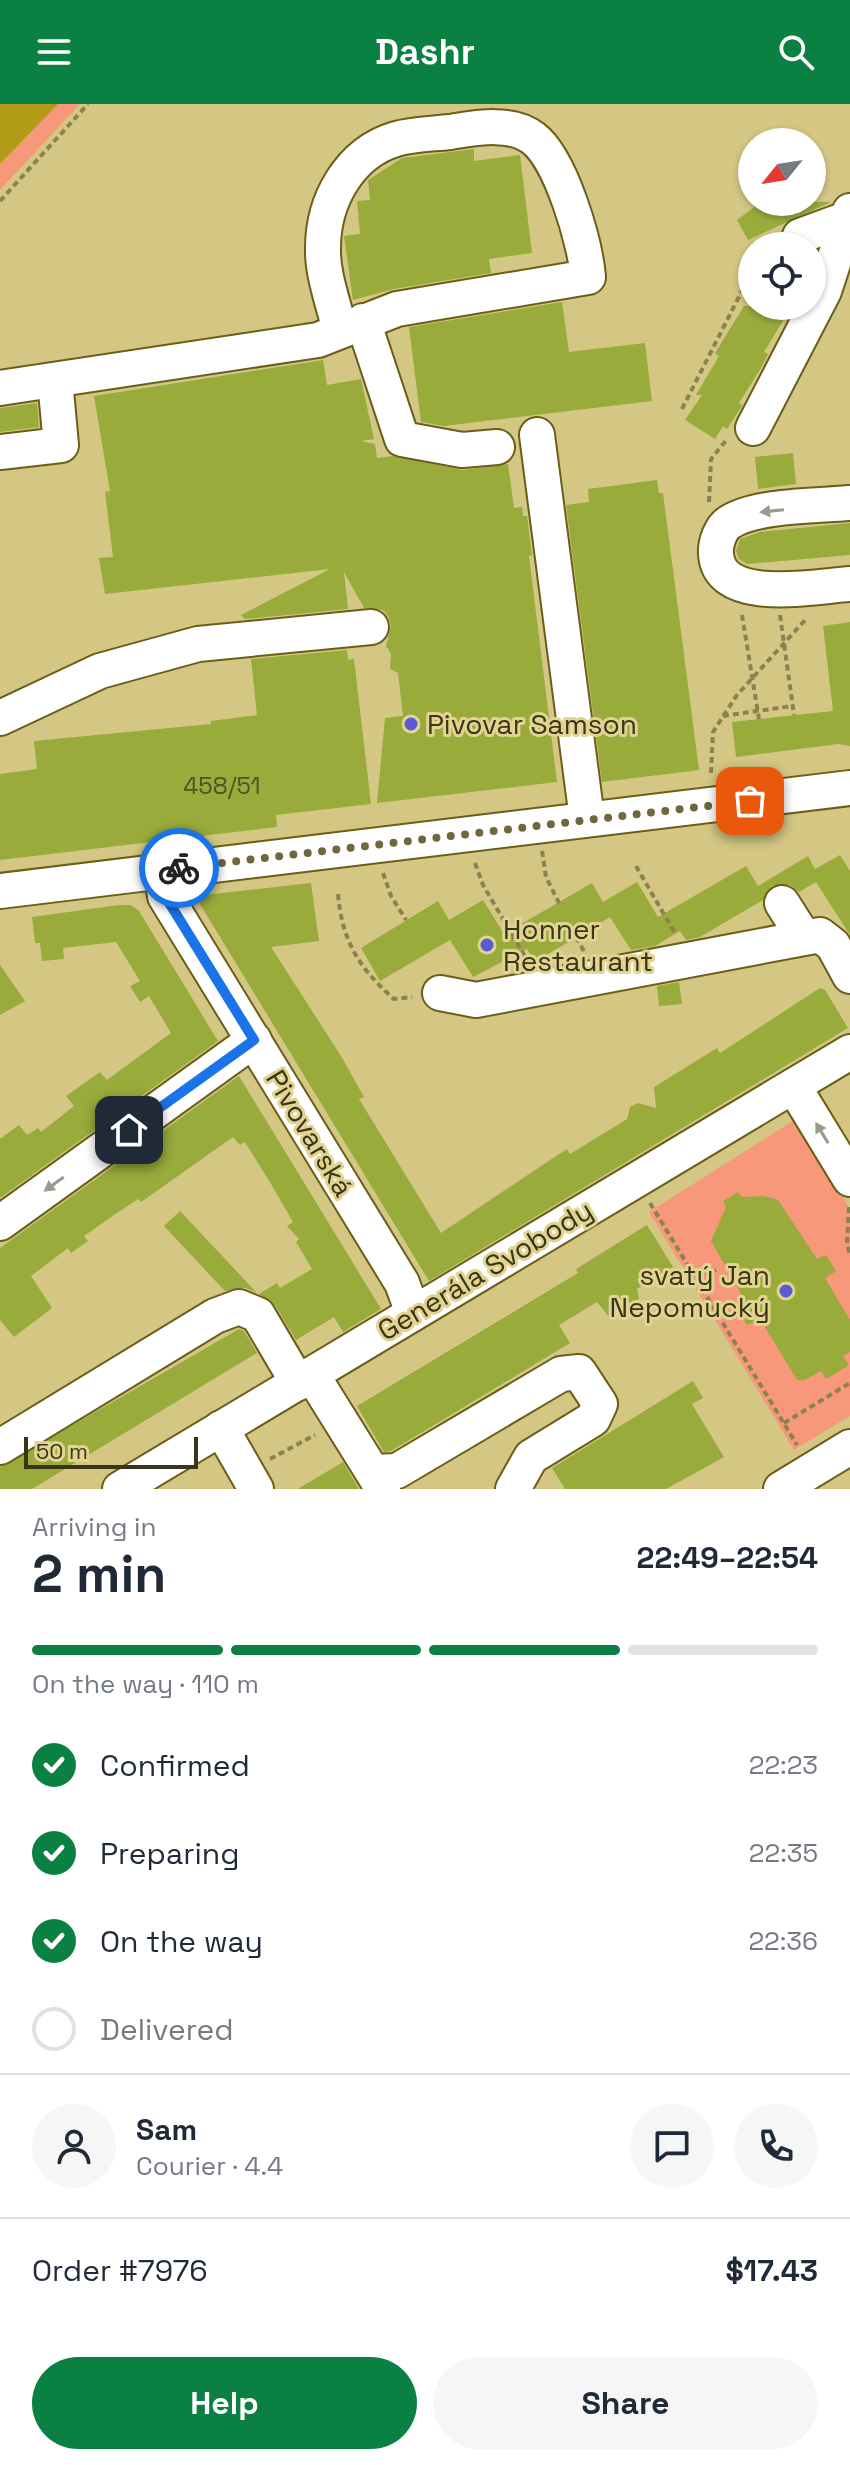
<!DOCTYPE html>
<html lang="en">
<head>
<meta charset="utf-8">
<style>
	:root { --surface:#fff; --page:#f6f6f7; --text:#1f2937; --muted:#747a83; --line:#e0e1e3; --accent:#0b8043 }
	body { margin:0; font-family:"Space Grotesk",sans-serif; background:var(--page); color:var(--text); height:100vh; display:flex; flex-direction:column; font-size:30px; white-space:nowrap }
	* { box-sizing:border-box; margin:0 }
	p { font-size:26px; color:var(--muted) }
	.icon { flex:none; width:44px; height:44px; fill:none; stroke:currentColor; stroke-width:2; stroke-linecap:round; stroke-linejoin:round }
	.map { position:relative; height:1385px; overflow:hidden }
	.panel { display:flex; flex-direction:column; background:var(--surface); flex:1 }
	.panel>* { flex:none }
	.needle { width:52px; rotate:240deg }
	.buttons { position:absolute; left:738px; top:24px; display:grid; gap:16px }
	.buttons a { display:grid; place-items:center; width:88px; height:88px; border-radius:50%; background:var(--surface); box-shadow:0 2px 6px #0004; font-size:40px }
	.scale { position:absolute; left:24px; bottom:20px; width:174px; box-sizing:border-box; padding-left:8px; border:4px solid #3a3419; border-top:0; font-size:22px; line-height:28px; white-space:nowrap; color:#3a3419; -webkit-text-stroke:6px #e1d490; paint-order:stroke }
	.pin { position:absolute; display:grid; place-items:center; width:68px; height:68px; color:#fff; margin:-34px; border-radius:16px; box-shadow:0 4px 12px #0006 }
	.courier { position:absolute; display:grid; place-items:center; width:80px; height:80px; margin:-40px; border:6px solid #1a73e8; border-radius:50%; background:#fff; color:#222; box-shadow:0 2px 10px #0007 }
	.head em { font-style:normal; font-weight:800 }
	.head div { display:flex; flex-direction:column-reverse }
	.head { display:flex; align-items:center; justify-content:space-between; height:136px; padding:0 32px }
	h1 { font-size:52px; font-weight:800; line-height:60px }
	.bar { display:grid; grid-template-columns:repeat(4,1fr); gap:12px 8px; align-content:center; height:96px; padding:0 32px }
	.bar i { height:10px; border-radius:6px; background:var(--line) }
	.bar .selected { background:var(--accent) }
	.bar p { grid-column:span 4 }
	.line { display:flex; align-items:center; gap:20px; padding:0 32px; border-top:2px solid var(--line) }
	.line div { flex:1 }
	.round { display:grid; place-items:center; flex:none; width:84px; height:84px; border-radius:42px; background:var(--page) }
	ol { padding:0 32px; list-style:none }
	li { display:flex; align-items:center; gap:24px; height:88px }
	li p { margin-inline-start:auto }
	li .icon { padding:8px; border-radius:50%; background:var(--accent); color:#fff; stroke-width:4 }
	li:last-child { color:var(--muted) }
	li i { width:44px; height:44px; border:4px solid var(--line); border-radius:50% }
	.button { display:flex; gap:16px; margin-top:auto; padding:16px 32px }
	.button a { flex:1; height:92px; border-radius:48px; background:var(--accent); color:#fff; font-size:32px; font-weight:800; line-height:92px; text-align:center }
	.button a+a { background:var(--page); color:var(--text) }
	header { display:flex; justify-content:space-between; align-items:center; height:104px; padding:0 32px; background:var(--accent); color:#fff; font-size:36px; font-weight:800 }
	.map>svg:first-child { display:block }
	.green { fill:#f7987a }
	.water { fill:#b29b16 }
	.building { fill:#98ab3b }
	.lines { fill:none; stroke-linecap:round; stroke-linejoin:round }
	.minor-casing { stroke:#6b5e19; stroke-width:38 }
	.path { stroke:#8b8151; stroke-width:4; stroke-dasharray:6 4; stroke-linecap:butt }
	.minor { stroke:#fff; stroke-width:34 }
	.oneway { fill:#9c9a8c }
	.done { stroke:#70673e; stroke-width:8; stroke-dasharray:0 14.4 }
	.route { stroke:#1a73e8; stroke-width:10 }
	.poi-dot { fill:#5a5ad2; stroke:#e1d490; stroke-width:3 }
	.labels { text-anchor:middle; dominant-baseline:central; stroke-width:6; stroke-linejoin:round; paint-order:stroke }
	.number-label { font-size:24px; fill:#525222 }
	.poi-label { font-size:28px; fill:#3a3419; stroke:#e1d490; text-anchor:start }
	.street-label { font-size:28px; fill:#3a3419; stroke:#e1d490 }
</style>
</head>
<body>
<header><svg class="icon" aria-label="menu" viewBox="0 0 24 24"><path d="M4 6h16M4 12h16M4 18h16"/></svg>Dashr<svg class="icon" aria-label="search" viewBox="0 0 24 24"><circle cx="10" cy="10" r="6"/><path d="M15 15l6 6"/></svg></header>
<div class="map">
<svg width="850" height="1385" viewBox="0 0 850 1385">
	<rect width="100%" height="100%" fill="#d4c784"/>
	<!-- green -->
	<g class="green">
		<path d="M58 0H80L0 86V60Z"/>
		<path d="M796 1015 850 1105V1312L794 1346 649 1108Z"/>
	</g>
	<!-- water -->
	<path class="water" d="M0 0H58L0 60Z"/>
	<!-- building -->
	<g class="building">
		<path d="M474 45V57L520 51 532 149 489 155 491 169 394 185 353 196 344 132 360 130 357 97 370 96 368 76 402 54Z"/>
		<path d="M761 98H831L748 136 737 116Z"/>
		<path d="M562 198 569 248 645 239 652 297 444 322 421 318 409 223Z"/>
		<path d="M744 202H792L764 248 768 250 761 264 739 299 742 301 740 305 727 325 723 322 715 335 685 316 702 291H696L719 252 715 249Z"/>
		<path d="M323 256 327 281 361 275 374 335 361 337 375 340 377 354 393 352 463 366 508 360 514 404 522 403 523 412H527L532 451 529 452 557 678 377 699 385 614 403 612 398 569 390 565 391 550 386 542 391 522 388 512 383 506 364 504 344 468 348 505 245 515 241 511 330 465 105 490 99 454 113 453 105 388 110 387 94 292Z"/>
		<path d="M37 299 39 323 0 328V304Z"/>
		<path d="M793 349 796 380 758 385 755 353Z"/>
		<path d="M657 376 659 389H663L699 666 602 678 566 401 589 398 588 385Z"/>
		<path d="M850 419V451L747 460 739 455 736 447 740 435 760 428Z"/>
		<path d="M850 518V642L838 640 736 653 732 618 833 607 823 522Z"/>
		<path d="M347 546 348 556 354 555 371 700 276 711 277 723 0 756V670L37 665 34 637 211 620V617L257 611 251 555Z"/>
		<path d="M840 751 850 767V831L816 778 799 788 790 781 772 782 763 796 700 833 686 836 680 827 655 842 631 846 610 813 535 858 527 845 473 873 450 836 380 877 361 844 438 797 449 816 483 796 504 830 592 779 603 798 637 778 658 813 746 762 758 782 808 752 815 765Z"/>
		<path d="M311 779 319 837 271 843 341 952 364 993 359 995 441 1129 553 1054 567 1045 570 1050 627 1015 630 1003 638 999 656 1004 654 983 717 944 720 949 820 884 825 886 848 924 429 1177 195 792Z"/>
		<path d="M119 801H131L139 807 218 937 0 1094V1035L19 1021 27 1031 38 1024 41 1028 74 1002 66 992 100 968 107 976 171 929 149 892 140 898 130 882 140 877 116 838 63 844 64 855 42 857 40 839H35L32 813Z"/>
		<path d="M0 861 25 897 0 911Z"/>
		<path d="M679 878 682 900 659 902 657 882Z"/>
		<path d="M239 972 381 1205 343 1228 334 1213 296 1236 275 1201 259 1190 277 1179 280 1184 312 1165 296 1138 299 1135 287 1122 293 1118 271 1080 245 1038 240 1041 233 1033 141 1098 138 1095 114 1111 84 1132 88 1137 71 1149 68 1144 31 1172 52 1204 14 1233 0 1216V1144Z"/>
		<path d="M738 1088 742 1093 764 1092 778 1096 817 1155 826 1151 836 1167 825 1174 850 1216V1248L843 1252 849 1261 826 1275 821 1267 805 1276H797L760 1215 747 1221 738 1205 747 1200 711 1137 726 1103 723 1097Z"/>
		<path d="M180 1107 257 1189 246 1184 225 1187 164 1122Z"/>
		<path d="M647 1121 673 1163 637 1185 639 1195 609 1213 597 1198 559 1221 570 1239 391 1347 384 1348 357 1302 578 1169 576 1165Z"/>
		<path d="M239 1225 244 1227 257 1249 32 1385H0V1363Z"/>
		<path d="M693 1277 703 1294 692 1300 724 1353 666 1385H565L552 1364Z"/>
		<path d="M343 1358 359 1385H298Z"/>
	</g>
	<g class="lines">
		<defs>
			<g id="minor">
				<path d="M800 132 849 114"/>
				<path d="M363 217 402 335 462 346 497 343"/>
				<path d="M0 284 318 236 397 205 588 173C585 138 561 55 533 34 511 17 475 24 450 28 432 30 413 30 396 35 349 49 323 97 323 144 322 170 334 201 340 227"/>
				<path d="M753 324 824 187 850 107"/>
				<path d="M537 331 587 715"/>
				<path d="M0 348 61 341 55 276"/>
				<path d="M850 399C818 402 756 401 730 418 721 423 715 439 716 450 719 502 816 482 850 480"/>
				<path d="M0 614 100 567 198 540 371 523"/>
				<path d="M161 766 165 792 402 1179 413 1209"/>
				<path d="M0 787 850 684"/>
				<path d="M782 799 803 832"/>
				<path d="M440 889 476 896 820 831 833 841 850 872"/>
				<path d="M794 983 850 1075"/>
				<path d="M0 1119 254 936"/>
				<path d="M312 1271 383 1385"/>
				<path d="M221 1324 256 1385"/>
				<path d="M0 1343 215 1212 239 1203 258 1211 298 1279"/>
				<path d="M373 1368 397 1367 561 1270 579 1268 600 1300 593 1315 531 1353 513 1385"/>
				<path d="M120 1385 850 948"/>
				<path d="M781 1385 850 1343"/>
			</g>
		</defs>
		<!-- minor casing -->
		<use href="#minor" class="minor-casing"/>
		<!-- path -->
		<g class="path">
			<path d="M0 97 88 0"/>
			<path d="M682 305 752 167"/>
			<path d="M709 398 711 355 728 334"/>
			<path d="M742 511 759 615"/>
			<path d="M780 511 794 611"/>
			<path d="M723 612 792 602"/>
			<path d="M711 669 713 628 737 591 807 514"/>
			<path d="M542 747 546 773 559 799"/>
			<path d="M475 759 483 781 527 856"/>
			<path d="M636 762 676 831"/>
			<path d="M383 769 391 792 406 816"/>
			<path d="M338 790C342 837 359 864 394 895L412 893"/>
			<path d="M576 833 585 849"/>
			<path d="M650 1099 797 1341"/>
			<path d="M849 1103 847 1139 850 1152"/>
			<path d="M697 1176 716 1166"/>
			<path d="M784 1319 850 1279"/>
			<path d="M270 1355 315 1331"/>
		</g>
		<!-- minor -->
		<use href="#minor" class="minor"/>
	</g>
	<!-- one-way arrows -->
	<defs><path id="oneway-solid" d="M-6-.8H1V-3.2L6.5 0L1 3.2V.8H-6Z" transform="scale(2)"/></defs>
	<g class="oneway">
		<use href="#oneway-solid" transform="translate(772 407) rotate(174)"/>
		<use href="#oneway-solid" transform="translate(822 1029) rotate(-121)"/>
		<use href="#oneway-solid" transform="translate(54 1080) rotate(144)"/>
	</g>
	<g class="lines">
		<!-- done -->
		<path class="done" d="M179 764 750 697"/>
		<!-- route -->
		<path class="route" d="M129 1026 254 936 165 792 161 766 179 764"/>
	</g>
	<!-- markers -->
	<g class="poi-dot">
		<circle cx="411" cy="620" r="8"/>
		<circle cx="487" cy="841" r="8"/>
		<circle cx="786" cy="1187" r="8"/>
	</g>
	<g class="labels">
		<!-- number labels -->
		<g class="number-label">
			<text x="222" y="681">458/51</text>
		</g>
		<!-- poi labels -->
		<g class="poi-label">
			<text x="427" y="620">Pivovar Samson</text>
			<text x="503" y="825">Honner<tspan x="503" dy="32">Restaurant</tspan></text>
			<text x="770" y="1171" text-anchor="end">svatý Jan<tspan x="770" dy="32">Nepomucký</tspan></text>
		</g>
		<!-- street labels -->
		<g class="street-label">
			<text transform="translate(310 1029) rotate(59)">Pivovarská</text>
			<text transform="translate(485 1166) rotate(-31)">Generála Svobody</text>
		</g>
	</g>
</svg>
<div class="buttons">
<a><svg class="needle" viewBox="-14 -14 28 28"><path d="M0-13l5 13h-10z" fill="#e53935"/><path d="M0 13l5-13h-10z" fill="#747a83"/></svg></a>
<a><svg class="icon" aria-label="locate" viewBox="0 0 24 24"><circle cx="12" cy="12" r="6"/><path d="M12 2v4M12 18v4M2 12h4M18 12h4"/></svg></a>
</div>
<div class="scale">50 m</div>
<div class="pin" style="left:750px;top:697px;background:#ea580c"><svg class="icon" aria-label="bag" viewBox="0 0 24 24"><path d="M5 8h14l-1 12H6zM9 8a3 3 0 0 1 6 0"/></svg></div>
<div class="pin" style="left:129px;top:1026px;background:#1f2937"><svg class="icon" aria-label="home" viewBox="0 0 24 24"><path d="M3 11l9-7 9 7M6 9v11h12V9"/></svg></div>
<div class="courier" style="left:179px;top:764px"><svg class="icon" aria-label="bike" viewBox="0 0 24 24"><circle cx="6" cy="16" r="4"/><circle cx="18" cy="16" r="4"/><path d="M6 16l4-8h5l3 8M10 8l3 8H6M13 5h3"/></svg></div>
</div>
<section class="panel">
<div class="head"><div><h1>2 min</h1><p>Arriving in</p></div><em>22:49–22:54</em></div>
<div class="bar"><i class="selected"></i><i class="selected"></i><i class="selected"></i><i></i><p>On the way · 110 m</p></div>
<ol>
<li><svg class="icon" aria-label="check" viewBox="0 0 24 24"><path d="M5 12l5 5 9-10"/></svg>Confirmed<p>22:23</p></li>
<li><svg class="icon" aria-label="check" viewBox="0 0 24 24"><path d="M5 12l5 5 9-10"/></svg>Preparing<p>22:35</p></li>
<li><svg class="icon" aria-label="check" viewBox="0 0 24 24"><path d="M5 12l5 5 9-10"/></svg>On the way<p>22:36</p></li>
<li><i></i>Delivered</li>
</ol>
<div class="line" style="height:144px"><a class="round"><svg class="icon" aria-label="person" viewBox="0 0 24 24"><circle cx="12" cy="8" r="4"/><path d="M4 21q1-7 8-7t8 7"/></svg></a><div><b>Sam</b><p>Courier · 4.4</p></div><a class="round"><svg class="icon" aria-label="chat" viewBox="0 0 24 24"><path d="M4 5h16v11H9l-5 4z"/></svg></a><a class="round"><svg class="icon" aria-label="phone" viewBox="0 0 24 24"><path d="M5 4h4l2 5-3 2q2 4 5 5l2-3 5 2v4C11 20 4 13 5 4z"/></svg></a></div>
<div class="line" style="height:104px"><div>Order #7976</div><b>$17.43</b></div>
<div class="button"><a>Help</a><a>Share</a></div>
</section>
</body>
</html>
